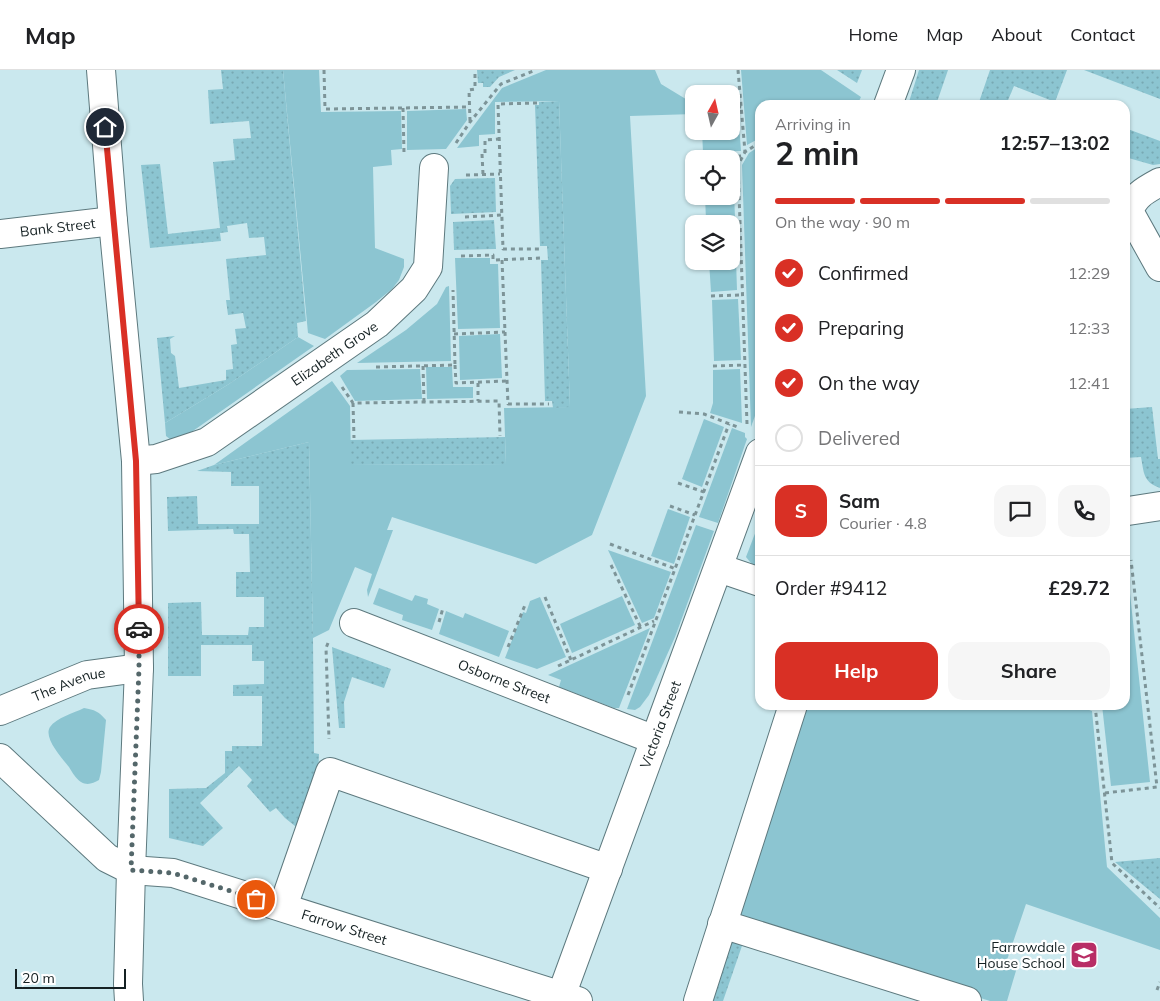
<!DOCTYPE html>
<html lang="en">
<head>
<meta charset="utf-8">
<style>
	:root { --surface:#fff; --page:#f6f6f6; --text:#202124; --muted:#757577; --line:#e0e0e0; --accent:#d93025 }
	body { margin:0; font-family:Mulish,sans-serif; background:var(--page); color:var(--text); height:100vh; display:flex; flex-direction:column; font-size:19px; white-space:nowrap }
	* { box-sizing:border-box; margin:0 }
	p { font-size:16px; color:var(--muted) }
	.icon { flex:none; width:28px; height:28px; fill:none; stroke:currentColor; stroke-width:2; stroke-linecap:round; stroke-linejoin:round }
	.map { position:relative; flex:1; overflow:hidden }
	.panel { position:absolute; left:755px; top:30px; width:375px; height:610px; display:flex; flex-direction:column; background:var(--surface); border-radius:15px; box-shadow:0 1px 4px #0004 }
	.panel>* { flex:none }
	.needle { width:32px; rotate:8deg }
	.buttons { position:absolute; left:685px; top:15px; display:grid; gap:10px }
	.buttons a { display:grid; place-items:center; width:55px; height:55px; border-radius:10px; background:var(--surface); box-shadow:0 1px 4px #0004; font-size:25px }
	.scale { position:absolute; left:15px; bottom:12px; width:111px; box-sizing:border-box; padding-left:5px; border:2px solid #152123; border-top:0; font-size:14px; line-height:18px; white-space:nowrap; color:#152123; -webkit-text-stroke:4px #fff; paint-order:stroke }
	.pin { position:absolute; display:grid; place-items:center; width:42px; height:42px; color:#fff; margin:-21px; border:2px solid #fff; border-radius:50%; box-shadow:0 1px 5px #0007 }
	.courier { position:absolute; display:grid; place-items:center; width:50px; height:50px; margin:-25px; border:4px solid #d93025; border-radius:50%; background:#fff; color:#222; box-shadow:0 1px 6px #0007 }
	.head em { font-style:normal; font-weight:700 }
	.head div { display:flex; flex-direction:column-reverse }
	.head { display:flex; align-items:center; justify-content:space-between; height:85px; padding:0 20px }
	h1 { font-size:32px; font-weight:700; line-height:38px }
	.bar { display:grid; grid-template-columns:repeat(4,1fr); gap:8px 5px; align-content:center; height:60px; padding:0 20px }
	.bar i { height:6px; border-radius:4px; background:var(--line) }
	.bar .selected { background:var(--accent) }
	.bar p { grid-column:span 4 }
	.line { display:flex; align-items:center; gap:12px; padding:0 20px; border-top:1px solid var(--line) }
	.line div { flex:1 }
	.round { display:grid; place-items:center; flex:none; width:52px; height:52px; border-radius:15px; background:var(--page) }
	ol { padding:0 20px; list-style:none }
	li { display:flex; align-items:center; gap:15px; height:55px }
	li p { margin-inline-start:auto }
	li .icon { padding:5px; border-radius:50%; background:var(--accent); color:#fff; stroke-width:4 }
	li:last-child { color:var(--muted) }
	li i { width:28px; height:28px; border:2px solid var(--line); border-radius:50% }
	.cta { display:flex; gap:10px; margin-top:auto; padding:10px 20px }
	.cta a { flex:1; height:58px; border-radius:15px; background:var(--accent); color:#fff; font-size:20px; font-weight:700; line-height:58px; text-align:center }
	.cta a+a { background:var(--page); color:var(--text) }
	header { display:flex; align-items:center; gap:30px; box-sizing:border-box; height:70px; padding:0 25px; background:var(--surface); border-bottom:1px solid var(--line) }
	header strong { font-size:24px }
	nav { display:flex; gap:28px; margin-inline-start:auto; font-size:18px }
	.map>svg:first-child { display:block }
	.grass { fill:#8cc5d1 }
	.garden { fill:url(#garden-dots) }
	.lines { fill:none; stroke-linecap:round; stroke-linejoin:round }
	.minor-casing { stroke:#5d797e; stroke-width:30 }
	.path { stroke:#7d9498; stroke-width:3; stroke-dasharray:4 4; stroke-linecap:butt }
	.minor { stroke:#fff; stroke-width:28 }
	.done { stroke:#54676a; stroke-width:5; stroke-dasharray:0 9 }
	.route { stroke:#d93025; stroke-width:6 }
	.labels { text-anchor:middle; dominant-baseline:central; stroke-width:4.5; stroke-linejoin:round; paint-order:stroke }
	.street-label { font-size:14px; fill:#152123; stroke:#fff }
	.poi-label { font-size:14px; fill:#152123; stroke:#fff; text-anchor:end }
</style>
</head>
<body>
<header>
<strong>Map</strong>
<nav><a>Home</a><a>Map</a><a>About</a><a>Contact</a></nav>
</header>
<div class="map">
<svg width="1160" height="931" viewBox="0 0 1160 931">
	<defs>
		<pattern id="garden-dots" width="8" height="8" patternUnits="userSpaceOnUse" patternTransform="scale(1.25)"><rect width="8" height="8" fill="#8cc5d1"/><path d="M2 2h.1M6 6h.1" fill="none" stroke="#78a9b3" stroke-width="1.8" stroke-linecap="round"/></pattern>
	</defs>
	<rect width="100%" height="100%" fill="#cae8ee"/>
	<!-- grass -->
	<g class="grass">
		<path d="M283 0H319L321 42 401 41 402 79 391 80 392 95 373 97 375 178 404 189V197L399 210 392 219 376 232 325 269 308 263Z"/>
		<path d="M546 0H655L661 14 694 34V44L630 46 646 326 592 465 536 494 392 447 387 460H393L368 527 367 520 372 504 355 497 329 560 313 568 309 372 214 395 332 311 350 336 351 395 506 394 504 338 570 337 559 31 495 32V64L479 65V76L457 78 502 18Z"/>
		<path d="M741 0H821L861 27 858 33 853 35H760V68L747 75Z"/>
		<path d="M731 36 738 40 741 81 703 82 702 61H731Z"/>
		<path d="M466 39 467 50 446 79 407 80V41Z"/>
		<path d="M760 76V332L751 357 742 95 749 83Z"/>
		<path d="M731 91H733L735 149 706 150 705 126H731Z"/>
		<path d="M735 158 737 220 711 222 709 191H731V159Z"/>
		<path d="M455 188H490V194H498L500 258 458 259Z"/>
		<path d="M449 216 451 291 357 293 406 260 437 234 446 217Z"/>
		<path d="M738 229 741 290 714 291 712 230Z"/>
		<path d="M500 264 502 308 460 310 459 266Z"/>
		<path d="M298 267 314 276 180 370H171L166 366 165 353 229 314Z"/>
		<path d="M426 297H452L453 317H473V328L427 329Z"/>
		<path d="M420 299 422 329 355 331 340 306 347 300Z"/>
		<path d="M740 299 742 353 710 343 713 333V300Z"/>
		<path d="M704 349 724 357 702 417 682 409Z"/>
		<path d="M732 358 745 363V367L747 369 718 453 699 447Z"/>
		<path d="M668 439 690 447 674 494 651 486Z"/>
		<path d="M759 453H760V500L755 498 746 487Z"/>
		<path d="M696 455 714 461 675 567 649 625 640 637 635 640 627 639Z"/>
		<path d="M608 480 671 502 654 548 642 553Z"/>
		<path d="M1125 495H1127L1150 712 1111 716 1102 635H1125Z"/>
		<path d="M379 518 412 531 415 525 428 529 427 534 439 539 432 560 402 550 403 545 373 534Z"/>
		<path d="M622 526 635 555 572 583 560 554Z"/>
		<path d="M540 527 566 587 537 599 505 588 523 542 526 543 530 531Z"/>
		<path d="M446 541 463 548 465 543 509 561 499 587 439 564Z"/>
		<path d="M650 558 619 638H614L559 617 561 610 548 605Z"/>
		<path d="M806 635H1075L1092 641 1107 797 1160 848V880L1026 834 1007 890 1018 894 1007 931H990L737 850Z"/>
		<path d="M84 638C95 640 98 641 106 650L101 702 99 710C93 713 88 716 81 712 76 709 72 702 69 697 62 688 43 668 50 657 56 648 74 643 84 638Z"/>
	</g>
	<!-- garden -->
	<g class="garden">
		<path d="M221 0H283L306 251 297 253 298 267 229 314 165 353 157 268 175 266 170 269 171 283 175 286 179 318 226 310V300L233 299 231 275 237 274 235 259 246 258 243 243 228 245 226 230H230L226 189 266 185 264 167 249 168 247 153 227 156 228 162 220 163 221 171 150 178 141 95 160 94 168 164 220 158 213 92 235 90 233 69 251 68 249 51 210 54 208 20 223 19Z"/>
		<path d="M477 0H515L499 7 490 17H483V13H478Z"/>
		<path d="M837 0H862L857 13Z"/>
		<path d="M919 0H948L936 35H908Z"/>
		<path d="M990 0H1067L1055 32 1014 16 1006 35H978Z"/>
		<path d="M1084 0H1160V29Z"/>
		<path d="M559 31 570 337 553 338 552 331H545L541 190H548L547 176H540L535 35H539V32Z"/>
		<path d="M1125 58 1160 71V94L1153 95 1125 87Z"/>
		<path d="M495 108 496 142 451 144 450 116 455 109Z"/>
		<path d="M494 150 496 179 454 180 453 152Z"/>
		<path d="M1152 337 1158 389H1160V418C1143 412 1144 403 1141 387L1125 388V339Z"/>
		<path d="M505 367 506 394 350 395V370Z"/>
		<path d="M309 372 313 568 314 683 319 684 318 707 300 760 285 748 276 738 270 742 247 716 252 710 239 696 200 733 223 758 203 776 169 768V719L206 718 225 703V681H232V676H262V626H233V615L264 614V591H252V575H201V606H168V533L201 532 202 565H248L249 557H264V527H236V502H250L249 464H234L233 459 168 461 167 427 197 426 198 454H259V416H231V402L197 401 214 395Z"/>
		<path d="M332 577 391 599 384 618 352 607 344 632 345 658H339Z"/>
		<path d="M1160 788V829L1115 792Z"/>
		<path d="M727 861 745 867 723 931H703Z"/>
	</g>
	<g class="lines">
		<defs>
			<g id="minor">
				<path d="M101 0 113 151 136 391 139 598 131 800 128 914 129 931"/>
				<path d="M888 35 901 0"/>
				<path d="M1160 112C1147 119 1131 127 1130 143L1160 197"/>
				<path id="s1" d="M0 164 113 151"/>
				<path id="s2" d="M136 391 156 389 207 372 377 254 414 219 428 197 434 98"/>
				<path d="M1128 441 1160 436"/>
				<path d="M719 498 760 512"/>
				<path id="s3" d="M354 553 655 670"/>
				<path id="s4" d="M0 641 87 605 139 598"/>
				<path id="s5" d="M0 688 107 788 131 800 173 803 578 931"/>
				<path d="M283 837 330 702 608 799"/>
				<path d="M722 854 967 931"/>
				<path id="s6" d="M561 926C626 744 695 565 760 383"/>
				<path d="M698 931 793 635"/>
			</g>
		</defs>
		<!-- minor casing -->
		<use href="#minor" class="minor-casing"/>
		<!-- path -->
		<g class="path">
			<path d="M324 0 325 39 470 37"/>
			<path d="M738 0 745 82"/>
			<path d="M712 19 720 24"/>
			<path d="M731 31 741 38"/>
			<path d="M537 33 498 34 503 179H542"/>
			<path d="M403 38 404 83H405"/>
			<path d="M470 51 469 20 475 19V0"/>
			<path d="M456 73 470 52 501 14 536 0"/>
			<path d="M705 87 742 86"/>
			<path d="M483 104 482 84H485V70L498 69"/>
			<path d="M466 105 500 104"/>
			<path d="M465 147 502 145"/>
			<path d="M728 154 740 153"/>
			<path d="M461 186 493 185V190L543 188"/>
			<path d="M502 190 508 334H549"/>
			<path d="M711 226 742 225"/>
			<path d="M454 264 505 262"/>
			<path d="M455 295 456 313 507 311"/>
			<path d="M423 296 424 332"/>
			<path d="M713 296 745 295"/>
			<path d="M376 297 455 295 453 220"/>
			<path d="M478 313V331"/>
			<path d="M342 317 353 333 499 331 500 366"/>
			<path d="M353 333 354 368"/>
			<path d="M679 342 704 344 740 358"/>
			<path d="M747 354 738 95 745 82 760 72"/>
			<path d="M678 413 704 422"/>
			<path d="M670 436 695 445"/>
			<path d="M610 474 676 499"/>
			<path d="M611 495 641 558"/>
			<path d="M545 527 571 590"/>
			<path d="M439 552 443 538"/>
			<path d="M328 573 326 578 329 669"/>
			<path d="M508 577 525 535"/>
			<path d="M558 596 654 551"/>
			<path d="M628 625 729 354"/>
			<path d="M1095 635 1112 793 1160 838"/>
			<path d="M1105 723 1157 717 1131 490"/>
			<path d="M1157 920 1160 912"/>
		</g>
		<!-- minor -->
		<use href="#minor" class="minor"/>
	</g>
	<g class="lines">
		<!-- done -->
		<path class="done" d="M139 559V598L131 800 173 803 256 829"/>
		<!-- route -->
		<path class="route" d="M105 57 136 391 139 559"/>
	</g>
	<!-- icons -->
	<defs>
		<symbol id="school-square" viewBox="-11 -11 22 22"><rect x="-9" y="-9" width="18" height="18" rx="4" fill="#b82d65" stroke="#fff"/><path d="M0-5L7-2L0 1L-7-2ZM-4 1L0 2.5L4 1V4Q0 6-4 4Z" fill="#fff"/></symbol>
	</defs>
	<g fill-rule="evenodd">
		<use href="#school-square" x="1068" y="869" width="32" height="32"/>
	</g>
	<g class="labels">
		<!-- street labels -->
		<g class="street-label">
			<text stroke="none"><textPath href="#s1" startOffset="58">Bank Street</textPath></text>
			<text stroke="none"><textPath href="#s2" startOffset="229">Elizabeth Grove</textPath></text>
			<text stroke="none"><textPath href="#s3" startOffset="161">Osborne Street</textPath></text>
			<text stroke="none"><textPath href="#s4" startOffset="74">The Avenue</textPath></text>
			<text stroke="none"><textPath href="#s6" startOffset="289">Victoria Street</textPath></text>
			<text stroke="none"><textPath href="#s5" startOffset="395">Farrow Street</textPath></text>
		</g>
		<!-- poi labels -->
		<g class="poi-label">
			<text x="1065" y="877">Farrowdale<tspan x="1065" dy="16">House School</tspan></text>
		</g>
	</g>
</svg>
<div class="buttons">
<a><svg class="needle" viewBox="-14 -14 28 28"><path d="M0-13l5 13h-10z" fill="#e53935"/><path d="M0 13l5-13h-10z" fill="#757577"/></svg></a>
<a><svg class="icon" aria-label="locate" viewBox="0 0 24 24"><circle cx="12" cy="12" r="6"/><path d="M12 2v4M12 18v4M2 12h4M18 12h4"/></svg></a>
<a><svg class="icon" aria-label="layers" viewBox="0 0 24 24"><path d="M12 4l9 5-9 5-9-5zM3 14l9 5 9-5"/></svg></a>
</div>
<div class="scale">20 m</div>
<div class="pin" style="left:256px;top:829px;background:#ea580c"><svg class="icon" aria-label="bag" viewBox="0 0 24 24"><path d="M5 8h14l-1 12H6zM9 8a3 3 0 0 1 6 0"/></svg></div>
<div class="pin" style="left:105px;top:57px;background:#1f2937"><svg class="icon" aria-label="home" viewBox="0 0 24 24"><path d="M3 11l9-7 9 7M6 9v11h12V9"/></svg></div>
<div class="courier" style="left:139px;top:559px"><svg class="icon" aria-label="car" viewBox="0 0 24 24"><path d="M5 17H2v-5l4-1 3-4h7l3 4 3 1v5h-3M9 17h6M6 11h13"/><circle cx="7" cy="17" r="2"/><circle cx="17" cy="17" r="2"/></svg></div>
<section class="panel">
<div class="head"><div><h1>2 min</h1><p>Arriving in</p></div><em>12:57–13:02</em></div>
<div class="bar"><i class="selected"></i><i class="selected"></i><i class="selected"></i><i></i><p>On the way · 90 m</p></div>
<ol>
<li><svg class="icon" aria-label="check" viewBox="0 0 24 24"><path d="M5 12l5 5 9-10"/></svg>Confirmed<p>12:29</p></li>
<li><svg class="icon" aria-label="check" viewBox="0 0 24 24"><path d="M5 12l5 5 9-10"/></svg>Preparing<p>12:33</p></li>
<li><svg class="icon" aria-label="check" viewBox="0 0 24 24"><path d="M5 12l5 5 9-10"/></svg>On the way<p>12:41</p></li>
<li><i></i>Delivered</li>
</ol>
<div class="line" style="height:90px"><b class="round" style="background:var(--accent);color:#fff">S</b><div><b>Sam</b><p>Courier · 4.8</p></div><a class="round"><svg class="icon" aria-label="chat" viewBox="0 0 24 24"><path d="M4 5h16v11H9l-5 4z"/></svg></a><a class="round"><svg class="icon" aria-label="phone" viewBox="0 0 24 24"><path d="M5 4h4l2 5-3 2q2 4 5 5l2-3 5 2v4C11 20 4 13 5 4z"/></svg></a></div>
<div class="line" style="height:65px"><div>Order #9412</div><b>£29.72</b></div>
<div class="cta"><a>Help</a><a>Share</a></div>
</section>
</div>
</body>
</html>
